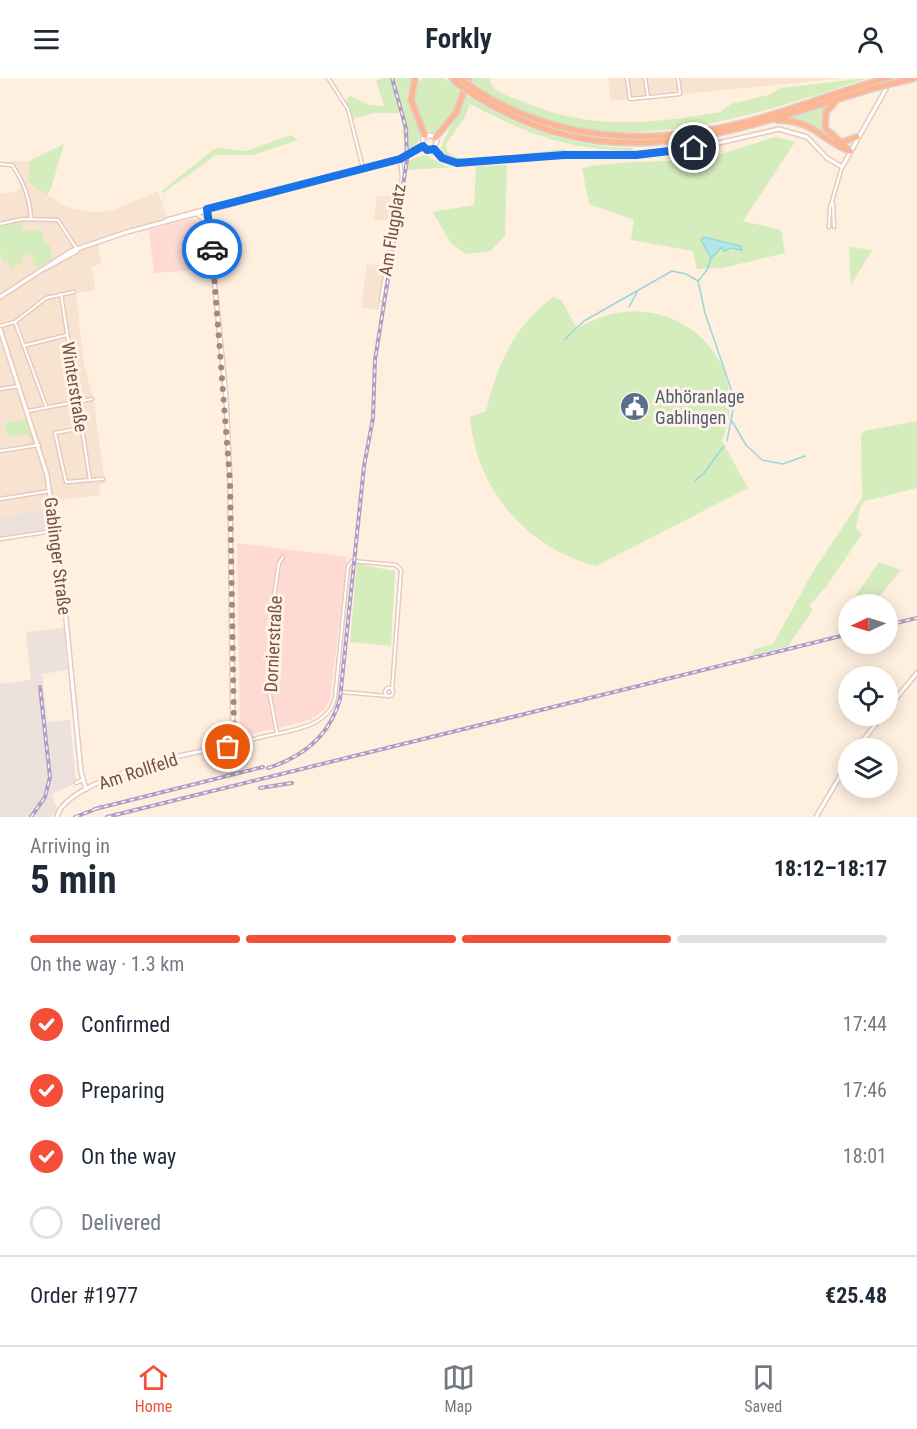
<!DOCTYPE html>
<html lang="en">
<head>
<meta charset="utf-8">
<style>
	:root { --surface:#fff; --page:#f6f6f7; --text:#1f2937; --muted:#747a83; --line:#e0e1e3; --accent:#f44e38 }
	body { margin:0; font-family:"Roboto Condensed",sans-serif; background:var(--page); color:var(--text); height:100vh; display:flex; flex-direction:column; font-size:22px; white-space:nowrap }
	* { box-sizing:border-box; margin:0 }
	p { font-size:20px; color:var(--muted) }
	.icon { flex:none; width:33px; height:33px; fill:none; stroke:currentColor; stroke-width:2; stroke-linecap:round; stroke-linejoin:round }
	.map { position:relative; height:739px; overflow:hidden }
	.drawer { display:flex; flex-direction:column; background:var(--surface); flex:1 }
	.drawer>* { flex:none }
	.needle { width:39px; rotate:266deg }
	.tools { position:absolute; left:838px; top:516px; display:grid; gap:12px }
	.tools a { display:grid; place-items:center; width:60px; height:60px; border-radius:50%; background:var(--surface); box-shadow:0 3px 15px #0003; font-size:30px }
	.pin { position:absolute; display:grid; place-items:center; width:51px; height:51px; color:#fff; margin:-26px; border:3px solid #fff; border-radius:50%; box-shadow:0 2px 6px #0007 }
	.courier { position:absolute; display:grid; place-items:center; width:60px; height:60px; margin:-30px; border:4px solid #1a73e8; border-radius:50%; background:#fff; color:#222; box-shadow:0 2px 8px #0007 }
	.head em { font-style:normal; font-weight:700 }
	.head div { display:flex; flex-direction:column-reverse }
	.head { display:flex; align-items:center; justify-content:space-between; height:102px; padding:0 30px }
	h1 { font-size:39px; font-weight:700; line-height:45px }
	.bar { display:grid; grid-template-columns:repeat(4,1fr); gap:9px 6px; align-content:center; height:72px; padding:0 30px }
	.bar i { height:8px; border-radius:4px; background:var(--line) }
	.bar .selected { background:var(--accent) }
	.bar p { grid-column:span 4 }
	.line { display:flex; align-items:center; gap:15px; padding:0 30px; border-top:2px solid var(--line) }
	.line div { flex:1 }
	ol { padding:0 30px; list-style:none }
	li { display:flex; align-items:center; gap:18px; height:66px }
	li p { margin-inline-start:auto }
	li .icon { padding:6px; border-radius:50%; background:var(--accent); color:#fff; stroke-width:4 }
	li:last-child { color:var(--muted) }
	li i { width:33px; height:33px; border:3px solid var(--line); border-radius:50% }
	header { display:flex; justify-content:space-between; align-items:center; height:78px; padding:0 30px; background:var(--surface); font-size:27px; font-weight:700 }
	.menu { display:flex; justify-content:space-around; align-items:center; height:84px; border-top:2px solid var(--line); background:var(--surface); font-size:16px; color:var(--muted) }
	.menu a { display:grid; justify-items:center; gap:3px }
	.menu .selected { color:var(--accent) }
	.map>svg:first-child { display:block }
	.residential { fill:#f8e2d0 }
	.commercial { fill:#ffdad2 }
	.industrial { fill:#ece1db }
	.green { fill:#d5ecbc }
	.water { fill:#b2e7e9; stroke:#97d8dc; stroke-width:1.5 }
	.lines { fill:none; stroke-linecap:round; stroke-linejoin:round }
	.stream { stroke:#97d8dc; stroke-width:1.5 }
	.minor-casing { stroke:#e5cbbd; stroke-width:5 }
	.tertiary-casing { stroke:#e5cbbd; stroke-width:6 }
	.trunk-casing { stroke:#dbd2cf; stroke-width:8 }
	.minor { stroke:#fff; stroke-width:2 }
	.tertiary { stroke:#fff; stroke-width:3 }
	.trunk { stroke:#feb692; stroke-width:5 }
	.rail-casing { stroke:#af9dc8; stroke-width:4 }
	.rail { stroke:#fff3e7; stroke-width:1.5; stroke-dasharray:4.5; stroke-linecap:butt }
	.trunk-bridge-casing { stroke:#dbd2cf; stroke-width:8; stroke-linecap:butt }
	.trunk-bridge { stroke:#feb692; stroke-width:5 }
	.done { stroke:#a6887b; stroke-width:6; stroke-dasharray:0 10.8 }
	.route { stroke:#1a73e8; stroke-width:8 }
	.labels { text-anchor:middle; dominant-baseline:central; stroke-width:6; stroke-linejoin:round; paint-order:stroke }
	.street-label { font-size:18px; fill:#765145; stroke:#fff3e7 }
	.service-label { font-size:18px; fill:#4e5e75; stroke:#fff3e7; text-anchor:start }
</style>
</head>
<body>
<header><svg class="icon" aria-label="menu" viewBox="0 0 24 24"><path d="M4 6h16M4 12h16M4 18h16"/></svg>Forkly<svg class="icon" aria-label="person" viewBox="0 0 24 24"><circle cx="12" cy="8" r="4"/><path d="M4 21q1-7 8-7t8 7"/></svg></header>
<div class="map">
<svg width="917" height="739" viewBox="0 0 917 739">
	<rect width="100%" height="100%" fill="#feefdf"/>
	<!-- residential -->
	<g class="residential">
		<path d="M608 0H845L611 23Z"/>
		<path d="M12 83H29V105L66 129 91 134 111 133 158 113 167 140 98 164 101 186 92 188 95 212 76 215 84 286 93 320 105 405 99 406 100 417 52 423 50 431 0 439V116L16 114 24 107Z"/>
		<path d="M377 118 398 119 393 144 374 141Z"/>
		<path d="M367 186 384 188 379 231 361 230Z"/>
	</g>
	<!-- commercial -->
	<g class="commercial">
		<path d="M191 141 204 144 210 191 154 195 149 152Z"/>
		<path d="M237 465 347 479 330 622 325 631 310 642 248 657 240 651Z"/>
	</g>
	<!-- industrial -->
	<g class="industrial">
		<path d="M50 431 53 453 0 461V439Z"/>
		<path d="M64 550 67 592 42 596 47 644 70 642 76 705 52 716 58 734 50 739H0V606L31 602 26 554Z"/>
	</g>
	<!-- green -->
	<g class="green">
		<path d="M383 0H412L407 17 421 59 416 68 405 77 401 35H373L353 41 346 21 351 18 369 27 384 28 376 3Z"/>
		<path d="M423 0H444L463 14 450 41 434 55 426 52C417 38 404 12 423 0Z"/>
		<path d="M472 0H489C492 14 507 18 519 22 588 53 648 46 721 34L731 26 768 17 781 10 868 0C743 41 589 96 471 3Z"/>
		<path d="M467 18C519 51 571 68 632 70L633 73C566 71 529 57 470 26L465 39 446 66 447 73 453 78 469 82 565 71 564 75 457 84 447 81 440 74C445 54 459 38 467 18Z"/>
		<path d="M831 26C818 44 824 54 840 66L810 47 789 40Z"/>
		<path d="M291 57 298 62 253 77H216L163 115 167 130 162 113 210 74 217 70 246 73Z"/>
		<path d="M775 59 795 64 743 143 781 152 785 175 722 190 697 191 693 173 631 162 634 142 589 126 582 90C624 81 670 86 712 78 734 73 755 65 775 59Z"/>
		<path d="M64 66 51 111 47 117 29 105V83Z"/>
		<path d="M425 77 445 88 455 89 407 92V83Z"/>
		<path d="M507 87 505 158 490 173 465 176 450 164 433 134 474 127 476 88Z"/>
		<path d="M21 142V153L42 152 44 164 50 167 52 181 37 190 28 174 23 177V184L12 190 8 184 4 185 0 172V148Z"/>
		<path d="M849 169 872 172 851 207Z"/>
		<path d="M554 219 562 223 577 251C657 199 759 271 722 363L748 410 596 488C526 470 476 411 470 339L486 333C498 286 513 248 554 219Z"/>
		<path d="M27 341 34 363 32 365 28 356 8 359 4 345Z"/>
		<path d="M917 343V410L865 423 860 429 856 450 862 456 826 509 809 528 813 532 788 568 750 578 755 571 773 566 814 492 862 420 861 357 864 353Z"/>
		<path d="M879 484 901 492 873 526H850Z"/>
		<path d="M357 486 395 493 391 568 350 564Z"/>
	</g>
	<!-- water -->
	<path class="water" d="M704 159 741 168 742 172 731 170 724 173 722 169 711 180 701 162Z"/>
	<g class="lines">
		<!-- stream -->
		<g class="stream">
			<path d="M698 203 707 192 711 180"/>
			<path d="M629 229 637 214"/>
			<path d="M564 262 584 243 672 193 686 196 698 203 705 235 732 314 733 332 727 363"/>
			<path d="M732 343 746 367 762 382 783 386 805 378"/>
			<path d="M694 404 704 395 724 368"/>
		</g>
		<defs>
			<g id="minor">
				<path d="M328 0 348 31 363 90"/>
				<path d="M627 0 630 21 680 16 678 0"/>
				<path d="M645 0 648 19"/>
				<path d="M0 86 12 87C24 104 30 120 31 141"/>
				<path d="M833 125 834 149"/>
				<path d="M0 146 22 141 58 142 76 170"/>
				<path d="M829 149 830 130 842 89"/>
				<path d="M61 216 90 402"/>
				<path d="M381 222 402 100 400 81"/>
				<path d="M15 244 46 328"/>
				<path d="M0 248 15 244 46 220 74 214"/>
				<path d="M23 268 67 257"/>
				<path d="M0 311 19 308"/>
				<path d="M28 333 92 321"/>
				<path d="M82 350 55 355 66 404 103 401"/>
				<path d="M0 373 39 367"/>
				<path d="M0 421 50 413"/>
				<path d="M0 461 53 453"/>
				<circle cx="389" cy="614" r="4"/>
				<path d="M342 614 388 618"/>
				<path d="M277 655 269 613 274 561V518L279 485 283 479"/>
				<path d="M240 661H247"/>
				<path d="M242 665C271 652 326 657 335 620L348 488 352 483 396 487 401 492 392 612"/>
				<path d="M76 705 82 702"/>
			</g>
			<g id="tertiary">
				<path d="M423 68V60L431 57 437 63 434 71"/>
				<path d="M423 68 427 72 434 71"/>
				<path d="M434 71 442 80 457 85 564 77 656 75 710 67 779 51 807 59 827 80 842 89 886 11"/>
				<path d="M207 131 226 319 230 404 233 658"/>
				<path d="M198 137 209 145"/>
				<path d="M167 142 203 132"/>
				<path d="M46 190 77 173"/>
				<path d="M0 219 71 173 127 154 400 81 423 68"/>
				<path d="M0 251 47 397 64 521 81 694 86 711"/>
				<path d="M888 630 917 595"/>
				<circle cx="235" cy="665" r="7"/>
				<path d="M857 670 882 638"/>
				<path d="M57 739C64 703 196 670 229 670"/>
				<path d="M816 739 849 683"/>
			</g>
			<g id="trunk">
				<path d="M415 0 411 22 425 58"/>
				<path d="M452 0 458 6"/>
				<path d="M898 4 915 0"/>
				<path d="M476 12C567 70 670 68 771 37 810 25 849 10 889 0"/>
				<path d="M474 17C615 106 735 51 878 9"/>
				<path d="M835 24 826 34 825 50 850 73"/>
				<path d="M778 42C816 43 820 62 850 73"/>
				<path d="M435 60 456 35 469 0"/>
				<path d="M842 64 857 59"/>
			</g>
		</defs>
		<!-- minor casing -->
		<use href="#minor" class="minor-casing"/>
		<!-- tertiary casing -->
		<use href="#tertiary" class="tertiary-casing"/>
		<!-- trunk casing -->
		<use href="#trunk" class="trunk-casing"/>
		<!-- minor -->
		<use href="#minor" class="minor"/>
		<!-- tertiary -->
		<use href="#tertiary" class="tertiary"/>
		<!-- trunk -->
		<use href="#trunk" class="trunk"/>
		<defs>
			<g id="rail">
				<path d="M888 547 917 540"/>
				<path d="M268 690C303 679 330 657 340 621L364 388 373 340 375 282 407 82 406 50 392 0"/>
				<path d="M260 710 292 705"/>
				<path d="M95 731 263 689"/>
				<path d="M31 739 45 719 50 699 40 609"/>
				<path d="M75 739 101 729"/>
				<path d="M107 739 849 556"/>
			</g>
		</defs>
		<!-- rail casing -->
		<use href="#rail" class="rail-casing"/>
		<!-- rail -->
		<use href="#rail" class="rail"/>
		<defs>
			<g id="trunk-bridge">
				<path d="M460 0 476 12"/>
				<path d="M458 6 474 17"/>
				<path d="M878 9 898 4"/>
			</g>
		</defs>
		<!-- trunk-bridge casing -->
		<use href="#trunk-bridge" class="trunk-bridge-casing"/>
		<!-- trunk-bridge -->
		<use href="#trunk-bridge" class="trunk-bridge"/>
	</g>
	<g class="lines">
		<!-- done -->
		<path class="done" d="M212 171 230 404 234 648 237 658 229 661 228 669"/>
		<!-- route -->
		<path class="route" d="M212 171 207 131 400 81 423 68 427 72 434 71 442 80 457 85 564 77H636L694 70"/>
	</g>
	<!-- icons -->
	<defs>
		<symbol id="civic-disc" viewBox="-11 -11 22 22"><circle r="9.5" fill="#5c6f8a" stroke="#fff3e7"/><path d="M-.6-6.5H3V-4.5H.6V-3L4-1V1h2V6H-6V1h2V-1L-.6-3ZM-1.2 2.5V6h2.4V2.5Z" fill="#fff"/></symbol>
	</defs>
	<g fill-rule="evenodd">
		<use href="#civic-disc" x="618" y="312" width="33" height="33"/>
	</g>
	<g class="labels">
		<!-- street labels -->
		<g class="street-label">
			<text transform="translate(392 152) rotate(-81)">Am Flugplatz</text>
			<text transform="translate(75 309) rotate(81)">Winterstraße</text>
			<text transform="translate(58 478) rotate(83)">Gablinger Straße</text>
			<text transform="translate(273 566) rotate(-87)">Dornierstraße</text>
			<text transform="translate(138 693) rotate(-18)">Am Rollfeld</text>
		</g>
		<!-- service labels -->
		<g class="service-label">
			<text x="655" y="318">Abhöranlage<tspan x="655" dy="21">Gablingen</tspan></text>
		</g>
	</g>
</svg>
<div class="tools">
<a><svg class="needle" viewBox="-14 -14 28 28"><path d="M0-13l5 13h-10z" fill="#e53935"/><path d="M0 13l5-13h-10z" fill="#747a83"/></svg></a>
<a><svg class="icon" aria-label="locate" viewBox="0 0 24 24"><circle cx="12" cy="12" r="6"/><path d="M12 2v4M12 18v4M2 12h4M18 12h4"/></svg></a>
<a><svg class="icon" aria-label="layers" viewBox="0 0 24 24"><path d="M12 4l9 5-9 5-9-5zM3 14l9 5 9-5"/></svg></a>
</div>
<div class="pin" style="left:228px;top:669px;background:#ea580c"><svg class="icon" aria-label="bag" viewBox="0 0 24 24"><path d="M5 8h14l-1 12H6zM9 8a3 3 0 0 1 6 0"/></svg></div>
<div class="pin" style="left:694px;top:70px;background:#1f2937"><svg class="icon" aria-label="home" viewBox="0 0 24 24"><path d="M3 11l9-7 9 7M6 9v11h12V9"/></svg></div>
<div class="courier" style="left:212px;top:171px"><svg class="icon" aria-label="car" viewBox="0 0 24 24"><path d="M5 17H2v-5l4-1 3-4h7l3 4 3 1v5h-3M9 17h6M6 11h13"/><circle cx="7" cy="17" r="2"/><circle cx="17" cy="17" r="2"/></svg></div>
</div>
<section class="drawer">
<div class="head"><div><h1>5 min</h1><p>Arriving in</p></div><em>18:12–18:17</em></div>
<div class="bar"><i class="selected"></i><i class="selected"></i><i class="selected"></i><i></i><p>On the way · 1.3 km</p></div>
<ol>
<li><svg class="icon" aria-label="check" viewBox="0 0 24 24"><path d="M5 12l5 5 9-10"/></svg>Confirmed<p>17:44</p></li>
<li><svg class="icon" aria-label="check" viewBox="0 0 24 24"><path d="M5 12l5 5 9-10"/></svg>Preparing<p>17:46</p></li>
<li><svg class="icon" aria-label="check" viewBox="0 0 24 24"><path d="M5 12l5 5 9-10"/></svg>On the way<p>18:01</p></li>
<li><i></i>Delivered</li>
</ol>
<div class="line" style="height:78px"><div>Order #1977</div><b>€25.48</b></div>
</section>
<nav class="menu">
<a class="selected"><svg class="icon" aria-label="home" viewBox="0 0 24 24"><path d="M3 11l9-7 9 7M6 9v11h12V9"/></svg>Home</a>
<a><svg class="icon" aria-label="map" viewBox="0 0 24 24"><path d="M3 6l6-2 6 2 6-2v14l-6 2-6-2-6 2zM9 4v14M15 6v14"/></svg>Map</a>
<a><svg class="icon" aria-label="saved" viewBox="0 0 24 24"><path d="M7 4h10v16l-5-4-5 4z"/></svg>Saved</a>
</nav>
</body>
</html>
